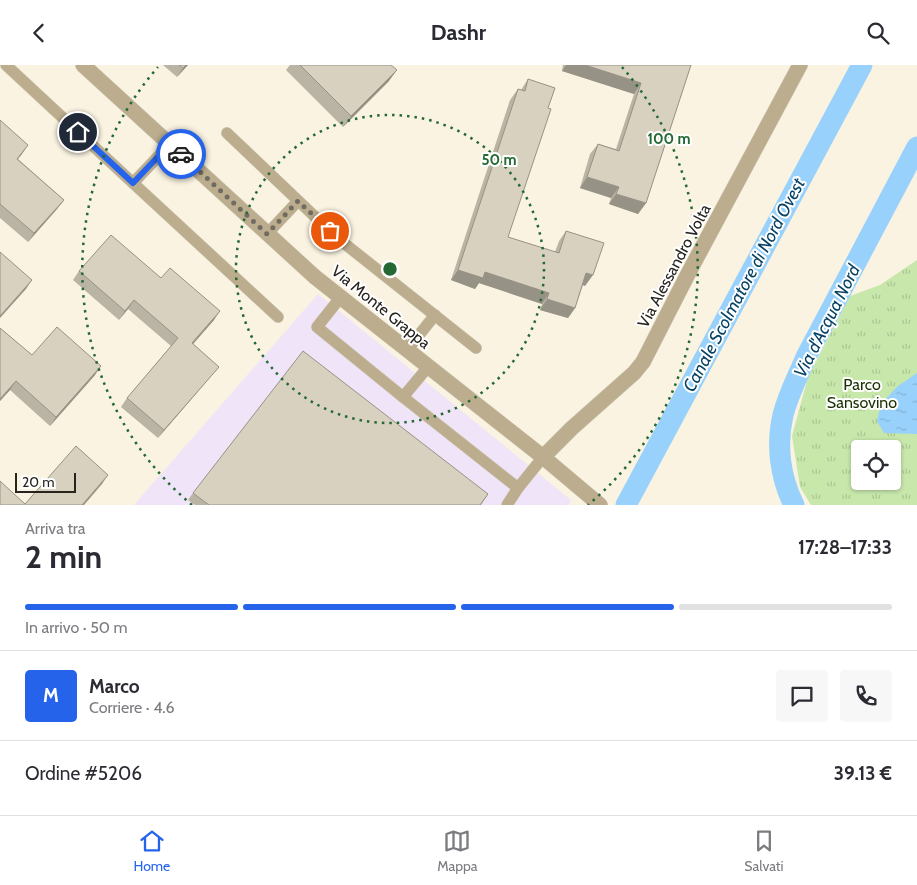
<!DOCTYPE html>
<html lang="it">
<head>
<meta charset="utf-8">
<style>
	:root { --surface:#fff; --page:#f7f7f7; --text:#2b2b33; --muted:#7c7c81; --line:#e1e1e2; --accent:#2563eb }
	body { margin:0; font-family:Cabin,sans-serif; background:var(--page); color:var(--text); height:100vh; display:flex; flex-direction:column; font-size:19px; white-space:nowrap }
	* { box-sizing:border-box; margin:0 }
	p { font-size:16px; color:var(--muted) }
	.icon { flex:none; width:28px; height:28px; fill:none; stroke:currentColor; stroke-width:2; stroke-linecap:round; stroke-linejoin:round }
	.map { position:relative; height:440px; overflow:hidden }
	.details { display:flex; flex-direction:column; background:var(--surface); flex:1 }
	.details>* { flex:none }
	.controls { position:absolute; left:851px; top:375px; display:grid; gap:10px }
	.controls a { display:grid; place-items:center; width:50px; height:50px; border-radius:5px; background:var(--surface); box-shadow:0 1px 4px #0004; font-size:25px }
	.scale { position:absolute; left:15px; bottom:12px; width:61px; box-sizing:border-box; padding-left:5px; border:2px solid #27241e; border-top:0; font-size:14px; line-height:18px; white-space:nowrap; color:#27241e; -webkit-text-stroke:4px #fff; paint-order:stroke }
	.pin { position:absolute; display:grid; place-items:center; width:42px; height:42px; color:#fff; margin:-21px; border:2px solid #fff; border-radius:50%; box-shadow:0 1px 5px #0007 }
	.courier { position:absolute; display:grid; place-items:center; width:50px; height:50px; margin:-25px; border:4px solid #2563eb; border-radius:50%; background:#fff; color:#222; box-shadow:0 1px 6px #0007 }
	.head em { font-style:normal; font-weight:700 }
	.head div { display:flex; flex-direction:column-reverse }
	.head { display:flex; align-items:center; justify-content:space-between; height:85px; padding:0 25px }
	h1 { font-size:32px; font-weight:700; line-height:38px }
	.bar { display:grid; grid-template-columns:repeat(4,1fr); gap:8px 5px; align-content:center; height:60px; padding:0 25px }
	.bar i { height:6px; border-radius:4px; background:var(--line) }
	.bar .on { background:var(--accent) }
	.bar p { grid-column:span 4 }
	.line { display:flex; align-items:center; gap:12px; padding:0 25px; border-top:1px solid var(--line) }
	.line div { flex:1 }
	.round { display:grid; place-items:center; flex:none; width:52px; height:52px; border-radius:5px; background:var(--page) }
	header { display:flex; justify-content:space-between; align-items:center; height:65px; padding:0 25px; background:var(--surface); font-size:22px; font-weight:700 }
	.menu { display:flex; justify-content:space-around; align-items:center; height:70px; border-top:1px solid var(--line); background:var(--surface); font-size:14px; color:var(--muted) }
	.menu a { display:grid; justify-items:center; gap:2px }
	.menu .on { color:var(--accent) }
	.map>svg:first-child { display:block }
	.industrial { fill:#f0e4f8 }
	.park { fill:url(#park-tufts); fill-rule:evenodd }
	.water { fill:url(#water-ripples) }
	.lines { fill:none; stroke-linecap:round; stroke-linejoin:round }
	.canal { stroke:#98d1fb; stroke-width:21 }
	.service-casing { stroke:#d4cebe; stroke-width:12 }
	.minor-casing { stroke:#d4cebe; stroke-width:16 }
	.service { stroke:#bbad8d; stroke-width:11 }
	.minor { stroke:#bbad8d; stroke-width:15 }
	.wall { fill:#bab4a5 }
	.shaded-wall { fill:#979286 }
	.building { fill:#d8d1c0; stroke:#979286 }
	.done { stroke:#716c62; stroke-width:5; stroke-dasharray:0 9 }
	.route { stroke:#2563eb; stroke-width:6 }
	.ring { fill:none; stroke:#246934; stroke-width:2.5; stroke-dasharray:2.5 5 }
	.labels { text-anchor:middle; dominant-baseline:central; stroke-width:4; stroke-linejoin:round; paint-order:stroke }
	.street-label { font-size:16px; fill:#27241e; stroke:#fff }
	.park-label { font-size:16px; fill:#1a3000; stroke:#fff }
	.water-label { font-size:18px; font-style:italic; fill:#084365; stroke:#fff }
	.centre { fill:#246934; stroke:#fff; stroke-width:2.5 }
	.ring-label { font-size:15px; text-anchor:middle; font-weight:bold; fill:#246934; stroke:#fff; stroke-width:4; stroke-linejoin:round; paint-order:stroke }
</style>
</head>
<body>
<header><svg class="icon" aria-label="back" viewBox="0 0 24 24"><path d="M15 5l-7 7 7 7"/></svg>Dashr<svg class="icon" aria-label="search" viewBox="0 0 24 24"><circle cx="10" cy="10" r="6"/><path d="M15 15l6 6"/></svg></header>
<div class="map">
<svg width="917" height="440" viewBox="0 0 917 440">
	<defs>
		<pattern id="park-tufts" width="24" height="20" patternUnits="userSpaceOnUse" patternTransform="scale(1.25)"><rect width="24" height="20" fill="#c7e7ab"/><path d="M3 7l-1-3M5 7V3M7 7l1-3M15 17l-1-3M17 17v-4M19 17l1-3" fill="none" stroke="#abc693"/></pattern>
		<pattern id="water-ripples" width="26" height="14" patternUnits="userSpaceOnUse" patternTransform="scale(1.25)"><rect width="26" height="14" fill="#98d1fb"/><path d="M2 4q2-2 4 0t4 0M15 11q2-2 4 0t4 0" fill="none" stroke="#83b3d7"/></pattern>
	</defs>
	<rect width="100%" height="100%" fill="#faf3e1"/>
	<!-- industrial -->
	<path class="industrial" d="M318 229 571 435 569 440H134Z"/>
	<!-- park -->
	<path class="park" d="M917 195V440H811L800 422 792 371 808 312 850 231 880 220ZM860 384H892V416H860Z"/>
	<!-- water -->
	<path class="water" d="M917 308V369L884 368 877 356 881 339 898 321Z"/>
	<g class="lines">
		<!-- canal -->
		<g class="canal">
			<path d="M626 440 862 0"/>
			<path d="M794 440C780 412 776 380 783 350 788 330 798 311 806 292L917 82"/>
		</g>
		<defs>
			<g id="service">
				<path d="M6 0 133 118 170 79"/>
				<path d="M227 68 330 166"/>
				<path d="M133 118 278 252"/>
				<path d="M267 169 298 136"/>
				<path d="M345 179 476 283"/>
				<path d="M340 233 317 262 403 332 428 302"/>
				<path d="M407 285 435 250"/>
				<path d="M403 332 518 423 543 392"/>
				<path d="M507 440 518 423"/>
			</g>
			<g id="minor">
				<path d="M83 0 315 212 543 392 600 440"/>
				<path d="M543 392 572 363 634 308 643 297 689 207 800 0"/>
			</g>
		</defs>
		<!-- service casing -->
		<use href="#service" class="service-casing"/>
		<!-- minor casing -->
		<use href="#minor" class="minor-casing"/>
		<!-- service -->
		<use href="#service" class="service"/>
		<!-- minor -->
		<use href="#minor" class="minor"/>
	</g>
	<!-- wall -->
	<g class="wall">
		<path d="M163 0H188L177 12Z"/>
		<path d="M290 0H391L389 16 343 62 286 5Z"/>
		<path d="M563 0H691L646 138 638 149 609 139 611 133 580 123 590 89 598 79 616 84 634 29 562 6Z"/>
		<path d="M528 14 508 172 555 187 559 176 566 166 585 221 583 220 575 243 568 253 540 245 542 239 479 218 475 224 451 215 510 35 518 24 521 25Z"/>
		<path d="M0 55 22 89 18 94 64 135 57 144 28 177 0 153Z"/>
		<path d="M79 206 161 213 214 255 193 279 219 302 212 310 158 373 121 342 127 333 171 281 128 244 119 255 73 215Z"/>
		<path d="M0 263 32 290 95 310 50 361 10 325 0 336Z"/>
		<path d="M193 428 488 429 481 440H195L188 435Z"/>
	</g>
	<!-- shaded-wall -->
	<g class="shaded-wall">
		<path d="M186 0H188L177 12 183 3Z"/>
		<path d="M566 0H585L641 18 634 29 562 6Z"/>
		<path d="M397 5 389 16 343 62 351 51Z"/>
		<path d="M28 80 22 89 11 102 17 94Z"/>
		<path d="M587 112 619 122 611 133 580 123Z"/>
		<path d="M616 129 646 138 638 149 609 139Z"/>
		<path d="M64 135 57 144 28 177 34 168Z"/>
		<path d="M458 205 485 207 549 228 542 239 479 218 475 224 451 215Z"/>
		<path d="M586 208 593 210 585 221 579 218Z"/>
		<path d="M32 215 26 224 0 253V251Z"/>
		<path d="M547 234 575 243 568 253 540 245Z"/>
		<path d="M134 235 128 244 119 255 125 246Z"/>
		<path d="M220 246 214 255 186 287 192 278Z"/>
		<path d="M101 301 95 310 50 361 56 352Z"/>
		<path d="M219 302 212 310 158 373 164 365Z"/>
		<path d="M16 316 10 325 0 336V334Z"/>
		<path d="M108 410 102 419 84 440H82Z"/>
	</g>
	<!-- building -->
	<g class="building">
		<path d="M179 0H186L183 3Z"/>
		<path d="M300 0H391L397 5 351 51Z"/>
		<path d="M585 0H691L646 138 616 129 619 122 587 112 598 79 619 86 641 18Z"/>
		<path d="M528 14 555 23 548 43 551 44 508 172 559 188 566 166 604 178 593 210 586 208 575 243 547 234 549 228 485 207 483 213 458 205 518 24 525 26Z"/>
		<path d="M0 55 28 80 17 94 64 135 34 168 0 139Z"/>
		<path d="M111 170 161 213 170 203 220 246 192 278 219 302 164 365 127 333 178 273 134 235 125 246 79 206Z"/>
		<path d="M0 187 32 215 0 251Z"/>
		<path d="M57 262 101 301 56 352 16 316 0 334V263L32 290Z"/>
		<path d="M303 286 488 429 480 440H209L193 428Z"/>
		<path d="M76 381 108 410 82 440H0V416L25 439Z"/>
	</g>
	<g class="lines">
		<!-- done -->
		<path class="done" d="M181 89 267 169 298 136 330 166"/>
		<!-- route -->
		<path class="route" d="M78 67 133 118 170 79 181 89"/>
	</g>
	<!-- distance rings -->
	<g class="ring">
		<circle cx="390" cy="204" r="154"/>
		<path d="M192 440A308 308 0 0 1 158 2M622 2A308 308 0 0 1 588 440"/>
	</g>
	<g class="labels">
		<!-- street labels -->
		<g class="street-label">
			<text transform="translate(674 201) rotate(-62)">Via Alessandro Volta</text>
			<text transform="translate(381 242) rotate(39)">Via Monte Grappa</text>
		</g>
		<!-- park labels -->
		<g class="park-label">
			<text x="862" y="319">Parco<tspan x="862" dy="18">Sansovino</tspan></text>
		</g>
		<!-- water labels -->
		<g class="water-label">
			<text transform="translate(744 220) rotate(-62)">Canale Scolmatore di Nord Ovest</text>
			<text transform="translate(827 256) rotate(-63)">Via d'Acqua Nord</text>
		</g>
	</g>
	<circle cx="390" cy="204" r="8" class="centre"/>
	<g class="ring-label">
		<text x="669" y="79">100 m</text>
		<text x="499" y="100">50 m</text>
	</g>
</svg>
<div class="controls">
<a><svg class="icon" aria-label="locate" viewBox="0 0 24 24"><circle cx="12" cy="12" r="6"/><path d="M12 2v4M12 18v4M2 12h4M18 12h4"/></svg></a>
</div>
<div class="scale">20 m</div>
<div class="pin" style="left:330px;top:166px;background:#ea580c"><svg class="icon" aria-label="bag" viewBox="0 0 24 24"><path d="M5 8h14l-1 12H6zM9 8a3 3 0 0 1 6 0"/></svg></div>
<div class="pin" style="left:78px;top:67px;background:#1f2937"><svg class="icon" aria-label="home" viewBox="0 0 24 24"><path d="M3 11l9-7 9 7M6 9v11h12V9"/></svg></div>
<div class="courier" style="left:181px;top:89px"><svg class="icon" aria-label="car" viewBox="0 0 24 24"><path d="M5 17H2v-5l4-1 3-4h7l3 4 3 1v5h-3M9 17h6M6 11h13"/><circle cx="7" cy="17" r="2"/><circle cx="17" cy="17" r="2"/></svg></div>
</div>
<section class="details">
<div class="head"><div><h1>2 min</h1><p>Arriva tra</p></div><em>17:28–17:33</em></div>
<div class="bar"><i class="on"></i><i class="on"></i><i class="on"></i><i></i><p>In arrivo · 50 m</p></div>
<div class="line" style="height:90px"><b class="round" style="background:var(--accent);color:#fff">M</b><div><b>Marco</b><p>Corriere · 4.6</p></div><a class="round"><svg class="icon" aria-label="chat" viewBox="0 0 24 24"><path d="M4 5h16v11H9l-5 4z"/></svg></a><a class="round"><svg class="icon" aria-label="phone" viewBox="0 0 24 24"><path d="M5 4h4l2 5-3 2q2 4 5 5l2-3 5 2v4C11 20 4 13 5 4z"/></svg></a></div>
<div class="line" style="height:65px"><div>Ordine #5206</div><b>39.13 €</b></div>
</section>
<nav class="menu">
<a class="on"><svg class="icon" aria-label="home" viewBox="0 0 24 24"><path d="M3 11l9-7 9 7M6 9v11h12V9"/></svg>Home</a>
<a><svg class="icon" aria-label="map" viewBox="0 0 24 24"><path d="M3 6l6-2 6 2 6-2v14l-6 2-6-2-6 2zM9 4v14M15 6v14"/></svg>Mappa</a>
<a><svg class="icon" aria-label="saved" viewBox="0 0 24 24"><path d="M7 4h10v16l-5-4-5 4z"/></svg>Salvati</a>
</nav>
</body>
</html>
